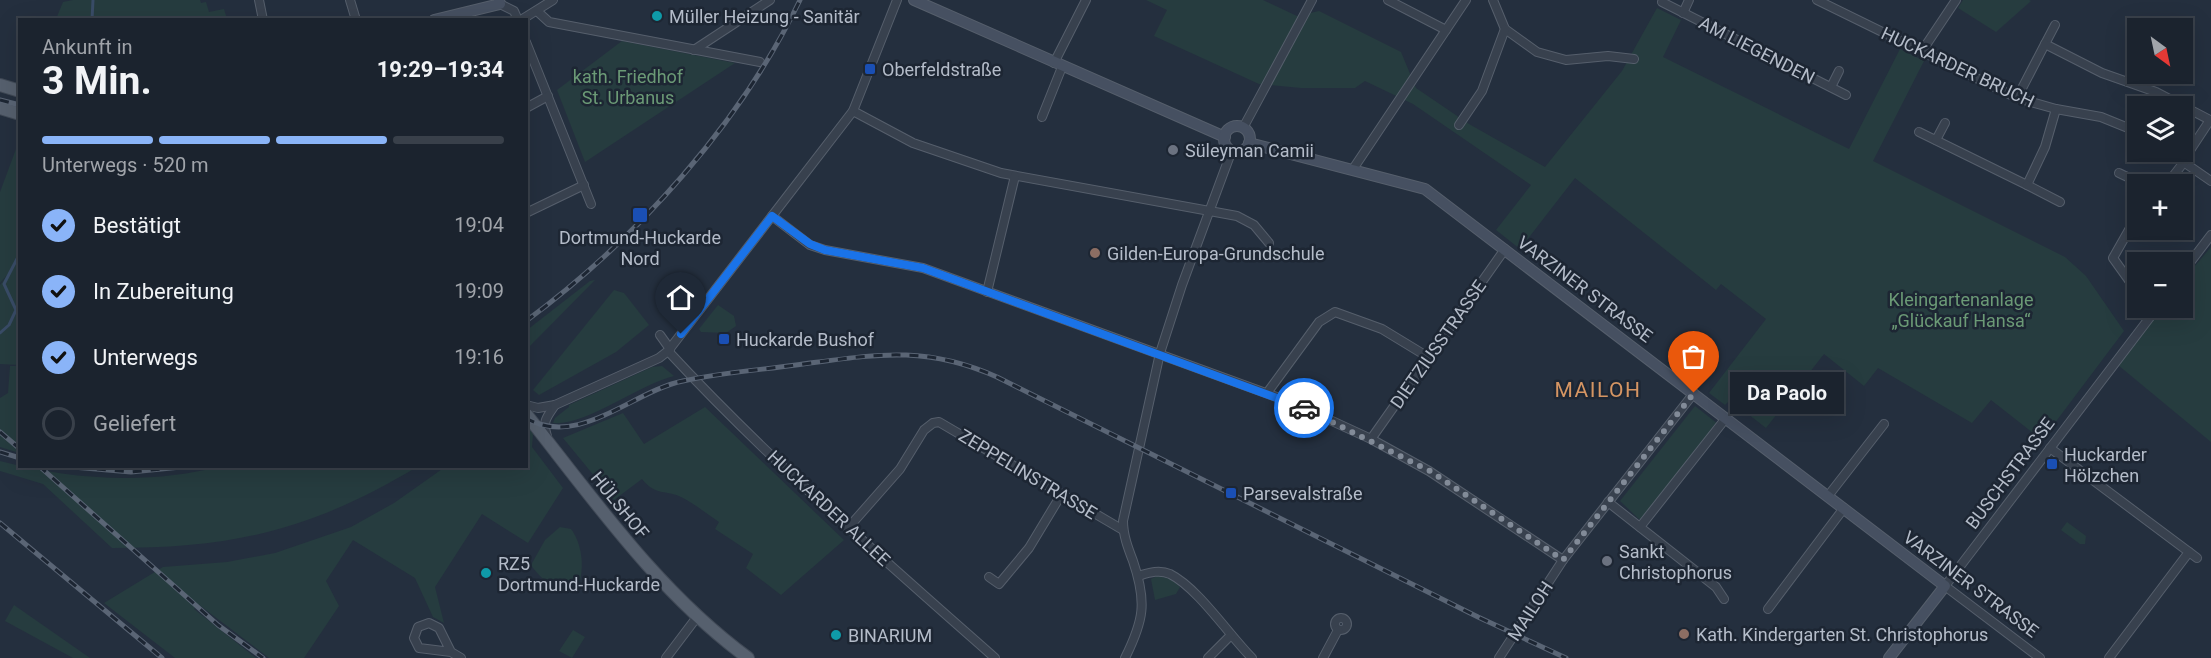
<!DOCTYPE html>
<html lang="de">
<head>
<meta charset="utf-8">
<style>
	:root { --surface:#1b232e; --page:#282f3a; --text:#f1f3f6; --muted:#a0a4aa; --line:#39404a; --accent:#8ab4f8 }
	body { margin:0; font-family:Roboto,sans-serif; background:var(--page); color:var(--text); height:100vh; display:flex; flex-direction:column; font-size:22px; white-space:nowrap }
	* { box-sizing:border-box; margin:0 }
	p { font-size:20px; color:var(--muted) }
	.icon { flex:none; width:33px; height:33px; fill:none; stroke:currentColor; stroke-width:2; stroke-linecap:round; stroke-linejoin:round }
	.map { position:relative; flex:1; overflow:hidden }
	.details { position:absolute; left:18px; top:18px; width:510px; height:450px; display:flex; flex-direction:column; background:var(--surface); border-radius:0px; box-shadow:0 6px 24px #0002,0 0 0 2px var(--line) }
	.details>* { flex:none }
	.needle { width:39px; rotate:147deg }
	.fabs { position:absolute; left:2127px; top:18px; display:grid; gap:12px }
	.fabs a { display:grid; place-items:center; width:66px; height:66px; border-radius:0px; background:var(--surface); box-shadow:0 6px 24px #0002,0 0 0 2px var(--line); font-size:30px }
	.pin { position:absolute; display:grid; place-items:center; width:51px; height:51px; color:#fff; margin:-62px -26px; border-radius:50% 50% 50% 0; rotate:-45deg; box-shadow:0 0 6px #0007 }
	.pin .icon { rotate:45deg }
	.courier { position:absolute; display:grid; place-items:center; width:60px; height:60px; margin:-30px; border:4px solid #1a73e8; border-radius:50%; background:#fff; color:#222; box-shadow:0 2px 8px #0007 }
	.bubble { position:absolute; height:42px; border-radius:0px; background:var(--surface); box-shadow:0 6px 24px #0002,0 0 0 2px var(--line); font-size:20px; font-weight:700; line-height:42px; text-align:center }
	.summary em { font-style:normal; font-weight:700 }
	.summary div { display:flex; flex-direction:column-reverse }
	.summary { display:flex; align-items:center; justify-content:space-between; height:102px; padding:0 24px }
	h1 { font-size:39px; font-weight:700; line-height:45px }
	.bar { display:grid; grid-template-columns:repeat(4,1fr); gap:9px 6px; align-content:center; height:72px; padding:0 24px }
	.bar i { height:8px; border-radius:4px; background:var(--line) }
	.bar .on { background:var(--accent) }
	.bar p { grid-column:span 4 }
	ol { padding:0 24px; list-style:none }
	li { display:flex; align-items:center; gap:18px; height:66px }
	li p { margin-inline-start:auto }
	li .icon { padding:6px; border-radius:50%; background:var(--accent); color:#111; stroke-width:4 }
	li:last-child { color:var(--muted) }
	li i { width:33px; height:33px; border:3px solid var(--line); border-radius:50% }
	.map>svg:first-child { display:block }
	.green { fill:#263c3f }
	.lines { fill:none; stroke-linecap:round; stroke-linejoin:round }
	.stream { stroke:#394c67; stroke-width:3 }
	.street-casing { stroke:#565f6c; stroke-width:10 }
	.secondary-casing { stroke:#565f6c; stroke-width:12 }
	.primary-casing { stroke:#414a57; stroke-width:14 }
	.street { stroke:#38414e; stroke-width:8 }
	.secondary { stroke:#465061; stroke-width:10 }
	.primary { stroke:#56606e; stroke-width:12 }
	.rail-casing { stroke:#5a6575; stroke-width:5 }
	.rail { stroke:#1d2633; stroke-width:3; stroke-dasharray:9; stroke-linecap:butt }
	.done { stroke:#828b98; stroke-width:6; stroke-dasharray:0 10.8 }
	.route { stroke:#1a73e8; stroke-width:8 }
	.culture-dot { fill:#0f9aa8; stroke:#1d2633; stroke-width:2 }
	.transit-dot { fill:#1a4fb4; stroke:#1d2633; stroke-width:2 }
	.worship-dot { fill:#6b7280; stroke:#1d2633; stroke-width:2 }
	.education-dot { fill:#8d6e63; stroke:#1d2633; stroke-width:2 }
	.labels { text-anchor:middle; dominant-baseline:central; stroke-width:5; stroke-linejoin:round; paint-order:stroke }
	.poi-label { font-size:18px; fill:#b4bcc9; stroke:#1d2633; text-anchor:start }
	.street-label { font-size:18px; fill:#b4bcc9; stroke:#1d2633 }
	.park-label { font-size:18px; fill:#6b9a76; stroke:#1d2633 }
	.quarter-label { font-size:21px; letter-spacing:1.5px; fill:#d59563; stroke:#1d2633 }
</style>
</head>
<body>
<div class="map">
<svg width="2211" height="658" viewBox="0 0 2211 658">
	<rect width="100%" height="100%" fill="#242f3e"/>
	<!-- green -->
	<g class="green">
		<path d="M73 0H200L201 3 206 2 209 12 224 9 227 19H56L63 2Z"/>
		<path d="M1146 0H1263L1297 16 1319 11 1401 52 1416 88 1469 124 1545 167 1622 71 1657 8 1681 20 1663 57 1849 149 1900 49 1924 61 1873 161 2065 257 2086 276 2124 331 2042 440 1991 400 1972 423 1878 368 1864 386 1824 354 1766 428 1730 400 1725 405 1709 393 1766 319 1721 284 1716 290 1575 178 1520 249 1496 230 1531 185 1413 104 1365 81 1355 88H1301L1259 84 1154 36 1167 10Z"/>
		<path d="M1963 0H2029L2031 1 1996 32 1958 8Z"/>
		<path d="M622 41 735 63 585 162 557 90Z"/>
		<path d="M19 141V365L0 364V285L8 274 0 283V192Z"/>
		<path d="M2211 247V442L2118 365 2162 308H2182L2183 280Z"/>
		<path d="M595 280 527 349V330L590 281Z"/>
		<path d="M614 290 624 293 649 325 616 352 539 395 533 390Z"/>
		<path d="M718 305 734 316 736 326 726 333 701 332 699 329Z"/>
		<path d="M10 366H19V453L0 447V398L8 393Z"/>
		<path d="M662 366 674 376C638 385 586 426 553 423L555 418 569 407V405L652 367Z"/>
		<path d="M1695 406 1718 424 1643 519H1639L1620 501Z"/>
		<path d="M705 407 844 540 781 595 746 568 753 554 715 529 719 522C707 514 696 505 683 498 667 489 656 497 642 479L614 500 563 438 623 413 644 444Z"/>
		<path d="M527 425 533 434 532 447 563 488 528 543 482 514 435 587 444 623 433 617 415 578 353 540 326 581 339 606 304 658H269L198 604 194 609 256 658H175L104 603 163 567 227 562 275 553 351 527 394 503 445 467 526 466Z"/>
		<path d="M0 461C72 480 149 485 222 466L417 467C311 530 235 548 112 548L43 484 0 471Z"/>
		<path d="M2067 522 2086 536 2085 544H2080L2061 530Z"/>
		<path d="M560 527 571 529C583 545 585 571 577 590L571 593C553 587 542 581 531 565L545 540Z"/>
		<path d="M1157 576 1171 579 1180 587 1176 594 1155 600 1151 579Z"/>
		<path d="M14 605 90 658H73L5 621Z"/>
		<path d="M573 630 585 637 572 658 559 651Z"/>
	</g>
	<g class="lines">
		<!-- stream -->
		<g class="stream">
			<path d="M92 20 93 0"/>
			<path d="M0 333 9 325 16 310 4 284 20 253"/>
		</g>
		<defs>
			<g id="street">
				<path d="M259 0 263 20"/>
				<path d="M350 0 356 20"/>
				<path d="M1388 0 1446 30"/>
				<path d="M1493 0 1505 29 1537 52 1566 60 1608 56 1634 59"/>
				<path d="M1817 0 2017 98 2056 109 2101 117 2138 132"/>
				<path d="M1662 2 1846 95"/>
				<path d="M500 4 514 11 518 20"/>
				<path d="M537 11 549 22 760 62"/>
				<path d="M1683 13 1689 0"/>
				<path d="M521 20 553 0"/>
				<path d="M526 42 591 204"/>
				<path d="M2045 44 2055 25"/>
				<path d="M694 50 770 0"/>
				<path d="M1922 51 1956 0"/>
				<path d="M1054 63 1086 0"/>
				<path d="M1831 87 1839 71"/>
				<path d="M2017 98 2045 44 2102 73 2156 92 2210 120 2183 161"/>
				<path d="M526 108 548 96"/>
				<path d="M853 111 913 143 1001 173 1237 216 1254 225 1269 243"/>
				<path d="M1042 117 1062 67"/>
				<path d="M1459 125 1482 91 1505 29"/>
				<path d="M1243 128 1312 0"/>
				<path d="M1919 132 2027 185 2045 147 2056 109"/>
				<path d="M1936 140 1945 123"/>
				<path d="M2169 152 2211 181"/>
				<path d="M1353 169 1466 0"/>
				<path d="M2119 173 2142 184"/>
				<path d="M2167 184 2184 162"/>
				<path d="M2027 185 2060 202"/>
				<path d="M526 213 584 185"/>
				<path d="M2138 214 2113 258 2138 293"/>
				<path d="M772 216 810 245 825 250 923 268 1293 403 1371 439 1429 471 1563 560"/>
				<path d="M2182 273 2211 235"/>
				<path d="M987 292 1015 176"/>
				<path d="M660 335 670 349"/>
				<path d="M668 351C770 461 883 559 995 658"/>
				<path d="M1267 393 1319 322 1335 312 1382 329 1428 357"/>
				<path d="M526 405 538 408 555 405 659 358 668 351 853 111 897 0"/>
				<path d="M547 436C542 421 547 417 555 405"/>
				<path d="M1371 439 1505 249"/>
				<path d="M2050 448 2189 552 2109 658"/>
				<path d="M1828 496 1884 424"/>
				<path d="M1608 502 1716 587 1724 599"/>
				<path d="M1640 527 1726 418"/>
				<path d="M848 528 900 469 924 430 933 423 939 422 1123 530"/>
				<path d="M2189 552 2197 558"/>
				<path d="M1138 576C1148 573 1159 569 1170 574 1198 588 1229 635 1252 658"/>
				<path d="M989 577 999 584 1029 548 1061 495"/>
				<path d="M1768 609 1844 508"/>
				<circle cx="1341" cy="624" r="6"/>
				<path d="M451 652 439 628 429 623 418 627 414 638 419 648 451 652 461 658"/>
				<path d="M666 658 697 617"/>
				<path d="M1125 658C1144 620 1147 602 1133 561 1128 548 1123 535 1123 521L1160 353 1182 285 1232 150"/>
				<path d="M1208 658 1231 635"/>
				<path d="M1323 658 1338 630"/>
				<path d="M1499 658 1563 560 1694 393"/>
				<path d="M2040 658 1945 586 2157 308"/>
			</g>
			<g id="secondary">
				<path d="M914 0 1225 137"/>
				<path d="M434 20 500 4 499 0"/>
				<circle cx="1237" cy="139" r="13"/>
				<path d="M1249 143 1425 189 1945 586 1889 658"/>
			</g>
			<g id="primary">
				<path d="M0 85 20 91"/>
				<path d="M0 108 20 114"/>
				<path d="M526 414C595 501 658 592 748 658"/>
			</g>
		</defs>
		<!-- street casing -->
		<use href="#street" class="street-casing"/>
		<!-- secondary casing -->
		<use href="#secondary" class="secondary-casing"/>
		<!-- primary casing -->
		<use href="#primary" class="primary-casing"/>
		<!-- street -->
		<use href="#street" class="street"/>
		<!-- secondary -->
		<use href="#secondary" class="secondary"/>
		<!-- primary -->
		<use href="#primary" class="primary"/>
		<defs>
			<g id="rail">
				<path d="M0 100 20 105"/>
				<path d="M526 321C636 240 741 123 800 0"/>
				<path d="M526 418C578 449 633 391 683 381 720 373 759 370 796 365 873 355 923 344 997 377L1478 617 1566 658"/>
				<path d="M0 432 20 449"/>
				<path d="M0 452 20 458"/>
				<path d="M39 466 218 625 263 658"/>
				<path d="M61 466 131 472 191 466"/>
				<path d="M0 523 162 658"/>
			</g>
		</defs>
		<!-- rail casing -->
		<use href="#rail" class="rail-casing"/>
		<!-- rail -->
		<use href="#rail" class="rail"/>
	</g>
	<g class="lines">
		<!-- done -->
		<path class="done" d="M1304 408 1430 471 1563 560 1694 393"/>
		<!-- route -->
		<path class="route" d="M681 334 772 216 810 244 825 250 923 268 1304 408"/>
	</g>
	<!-- markers -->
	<g class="culture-dot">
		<circle cx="657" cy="16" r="6"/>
		<circle cx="486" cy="573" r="6"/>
		<circle cx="836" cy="635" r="6"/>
	</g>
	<g class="transit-dot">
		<rect x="864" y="63" width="12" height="12" rx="3"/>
		<rect x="632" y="207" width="16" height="16" rx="3"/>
		<rect x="718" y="333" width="12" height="12" rx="3"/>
		<rect x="2046" y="458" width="12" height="12" rx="3"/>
		<rect x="1225" y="487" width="12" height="12" rx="3"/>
	</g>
	<g class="worship-dot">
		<circle cx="1173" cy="150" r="6"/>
		<circle cx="1607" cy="561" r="6"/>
	</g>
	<g class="education-dot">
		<circle cx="1095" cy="253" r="6"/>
		<circle cx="1684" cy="634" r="6"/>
	</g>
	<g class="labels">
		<!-- poi labels -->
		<g class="poi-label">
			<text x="669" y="16">Müller Heizung - Sanitär</text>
			<text x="882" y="69">Oberfeldstraße</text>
			<text x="1185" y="150">Süleyman Camii</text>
			<text x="640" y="237" text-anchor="middle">Dortmund-Huckarde<tspan x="640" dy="21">Nord</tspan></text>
			<text x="1107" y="253">Gilden-Europa-Grundschule</text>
			<text x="736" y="339">Huckarde Bushof</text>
			<text x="2064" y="454">Huckarder<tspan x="2064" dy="21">Hölzchen</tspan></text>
			<text x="1243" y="493">Parsevalstraße</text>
			<text x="1619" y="551">Sankt<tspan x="1619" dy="21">Christophorus</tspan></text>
			<text x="498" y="563">RZ5<tspan x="498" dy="21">Dortmund-Huckarde</tspan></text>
			<text x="1696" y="634">Kath. Kindergarten St. Christophorus</text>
			<text x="848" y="635">BINARIUM</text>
		</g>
		<!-- street labels -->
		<g class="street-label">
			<text transform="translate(1757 50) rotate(27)">AM LIEGENDEN</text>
			<text transform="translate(1958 67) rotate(25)">HUCKARDER BRUCH</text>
			<text transform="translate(1585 289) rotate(37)">VARZINER STRASSE</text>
			<text transform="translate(1438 344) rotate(-55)">DIETZIUSSTRASSE</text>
			<text transform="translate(2010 473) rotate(-53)">BUSCHSTRASSE</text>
			<text transform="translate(1028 474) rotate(31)">ZEPPELINSTRASSE</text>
			<text transform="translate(620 505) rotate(51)">HÜLSHOF</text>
			<text transform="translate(829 508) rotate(43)">HUCKARDER ALLEE</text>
			<text transform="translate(1971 584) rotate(37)">VARZINER STRASSE</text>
			<text transform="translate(1530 611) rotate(-57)">MAILOH</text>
		</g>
		<!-- park labels -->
		<g class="park-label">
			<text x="628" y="76">kath. Friedhof<tspan x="628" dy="21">St. Urbanus</tspan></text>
			<text x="1961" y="299">Kleingartenanlage<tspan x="1961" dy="21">„Glückauf Hansa“</tspan></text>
		</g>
		<!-- quarter labels -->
		<g class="quarter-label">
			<text x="1598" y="390">MAILOH</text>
		</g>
	</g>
</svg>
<div class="fabs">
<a><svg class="needle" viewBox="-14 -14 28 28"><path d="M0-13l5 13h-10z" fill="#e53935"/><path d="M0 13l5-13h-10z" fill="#a0a4aa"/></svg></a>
<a><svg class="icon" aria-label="layers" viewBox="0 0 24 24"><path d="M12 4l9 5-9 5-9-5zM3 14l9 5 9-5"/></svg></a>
<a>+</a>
<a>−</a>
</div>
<div class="pin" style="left:1694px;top:393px;background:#ea580c"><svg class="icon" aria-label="bag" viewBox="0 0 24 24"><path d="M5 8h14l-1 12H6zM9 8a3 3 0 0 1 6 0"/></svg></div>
<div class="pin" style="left:681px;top:334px;background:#1f2937"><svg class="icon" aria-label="home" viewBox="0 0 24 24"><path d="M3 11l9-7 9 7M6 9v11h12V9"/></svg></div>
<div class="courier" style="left:1304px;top:408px"><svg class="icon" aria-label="car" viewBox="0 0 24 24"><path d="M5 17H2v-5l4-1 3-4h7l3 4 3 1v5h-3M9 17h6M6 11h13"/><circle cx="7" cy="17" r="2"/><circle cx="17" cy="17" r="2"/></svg></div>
<div class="bubble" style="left:1730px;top:372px;width:114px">Da Paolo</div>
<section class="details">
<div class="summary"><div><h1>3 Min.</h1><p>Ankunft in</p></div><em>19:29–19:34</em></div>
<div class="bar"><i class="on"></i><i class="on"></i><i class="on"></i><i></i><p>Unterwegs · 520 m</p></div>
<ol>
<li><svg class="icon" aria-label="check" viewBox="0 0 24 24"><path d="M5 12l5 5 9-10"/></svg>Bestätigt<p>19:04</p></li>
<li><svg class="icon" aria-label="check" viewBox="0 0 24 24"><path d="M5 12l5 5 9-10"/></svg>In Zubereitung<p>19:09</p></li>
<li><svg class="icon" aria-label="check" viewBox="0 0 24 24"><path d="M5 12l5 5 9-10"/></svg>Unterwegs<p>19:16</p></li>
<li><i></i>Geliefert</li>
</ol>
</section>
</div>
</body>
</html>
